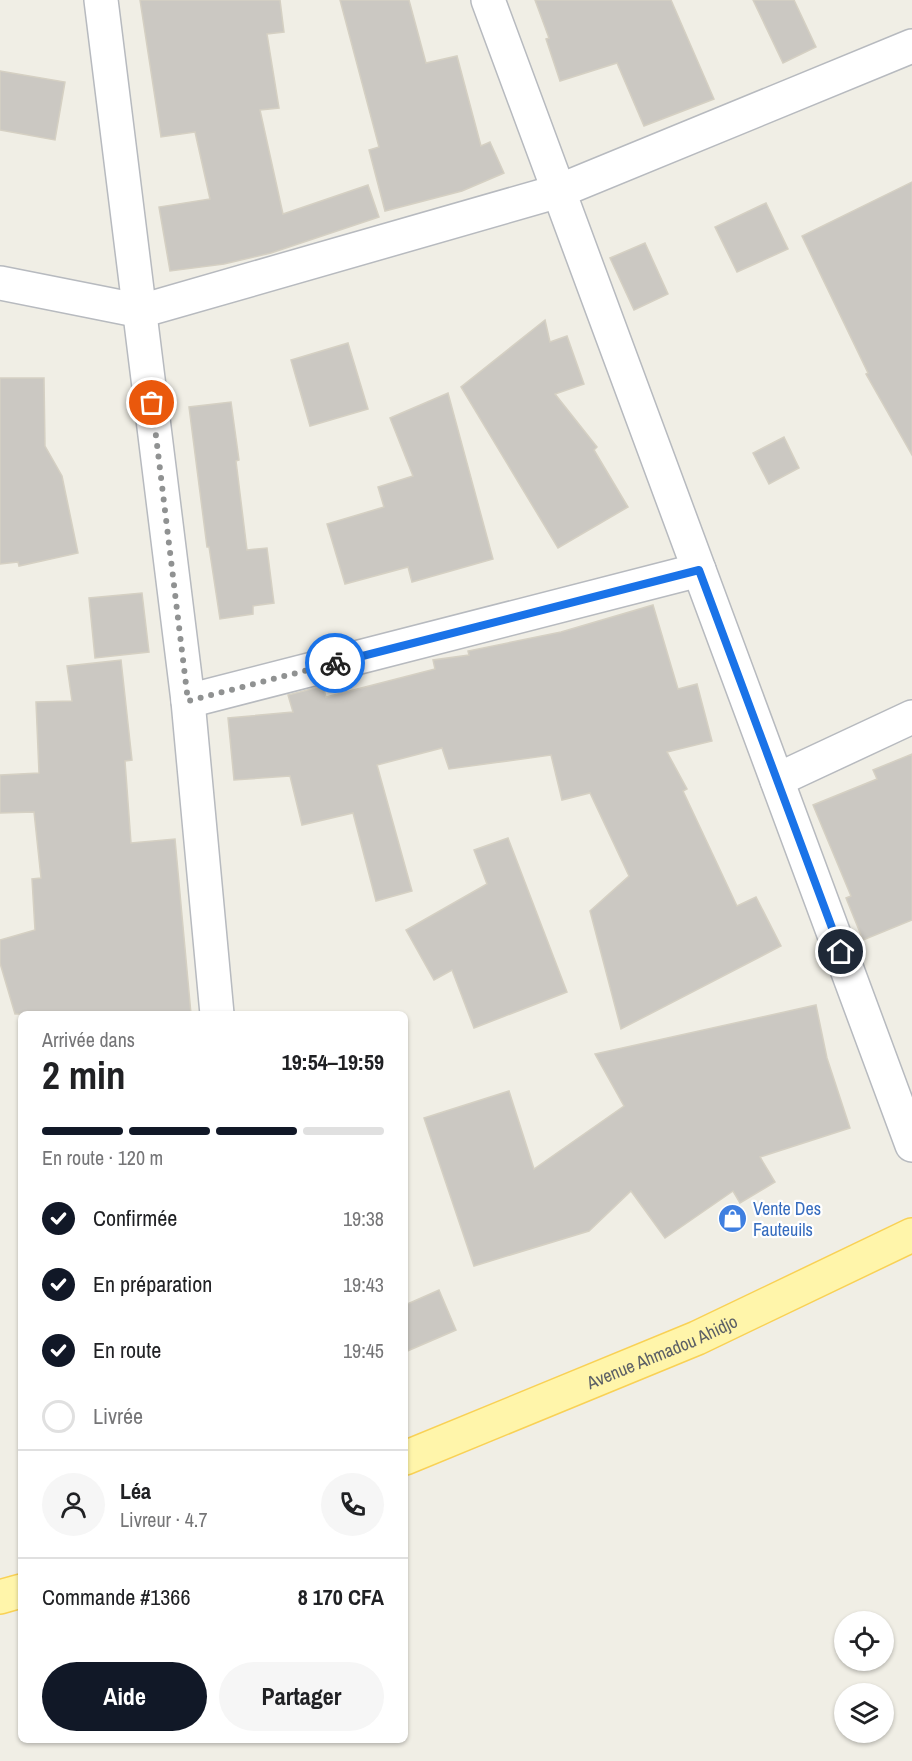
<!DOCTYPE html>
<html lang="fr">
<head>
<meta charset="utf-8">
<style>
	:root { --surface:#fff; --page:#f6f6f6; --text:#202124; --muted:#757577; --line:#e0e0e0; --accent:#111827 }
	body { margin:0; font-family:"Archivo Narrow",sans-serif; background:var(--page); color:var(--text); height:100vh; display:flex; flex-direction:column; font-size:22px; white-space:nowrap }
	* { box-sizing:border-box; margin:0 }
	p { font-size:20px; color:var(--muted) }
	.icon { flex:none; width:33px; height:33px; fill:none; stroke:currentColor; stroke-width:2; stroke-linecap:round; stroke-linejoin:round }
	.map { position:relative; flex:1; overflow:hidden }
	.drawer { position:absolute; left:18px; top:1011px; width:390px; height:732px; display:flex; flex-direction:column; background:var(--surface); border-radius:9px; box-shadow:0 2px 4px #0004 }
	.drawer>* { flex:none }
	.tools { position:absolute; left:834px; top:1611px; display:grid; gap:12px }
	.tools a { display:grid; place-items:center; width:60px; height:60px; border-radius:50%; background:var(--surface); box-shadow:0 2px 4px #0004; font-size:30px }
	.pin { position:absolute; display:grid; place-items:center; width:51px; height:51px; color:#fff; margin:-26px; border:3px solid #fff; border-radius:50%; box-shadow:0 2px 6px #0007 }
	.courier { position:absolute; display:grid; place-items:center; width:60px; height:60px; margin:-30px; border:4px solid #1a73e8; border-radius:50%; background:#fff; color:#222; box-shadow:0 2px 8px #0007 }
	.overview em { font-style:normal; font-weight:700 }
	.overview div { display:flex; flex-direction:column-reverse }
	.overview { display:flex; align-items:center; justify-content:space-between; height:102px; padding:0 24px }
	h1 { font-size:39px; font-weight:700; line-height:45px }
	.bar { display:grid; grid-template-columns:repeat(4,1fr); gap:9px 6px; align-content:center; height:72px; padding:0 24px }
	.bar i { height:8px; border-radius:4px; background:var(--line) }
	.bar .on { background:var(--accent) }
	.bar p { grid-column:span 4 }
	.line { display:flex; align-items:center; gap:15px; padding:0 24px; border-top:2px solid var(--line) }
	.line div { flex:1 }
	.round { display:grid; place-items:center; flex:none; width:63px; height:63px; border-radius:32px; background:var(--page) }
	ol { padding:0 24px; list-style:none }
	li { display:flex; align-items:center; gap:18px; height:66px }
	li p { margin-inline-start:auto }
	li .icon { padding:6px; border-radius:50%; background:var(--accent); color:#fff; stroke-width:4 }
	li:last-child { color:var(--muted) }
	li i { width:33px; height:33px; border:3px solid var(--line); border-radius:50% }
	.cta { display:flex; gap:12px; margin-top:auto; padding:12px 24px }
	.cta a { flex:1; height:69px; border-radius:36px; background:var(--accent); color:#fff; font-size:24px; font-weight:700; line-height:69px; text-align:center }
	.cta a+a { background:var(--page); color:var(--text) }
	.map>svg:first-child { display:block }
	.building { fill:#cbc8c2; stroke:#d5d0c3; stroke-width:1.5 }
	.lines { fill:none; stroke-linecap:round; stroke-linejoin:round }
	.minor-casing { stroke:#b7babf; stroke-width:36 }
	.major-casing { stroke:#f9d155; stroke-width:36 }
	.minor { stroke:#fff; stroke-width:33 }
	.major { stroke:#fff5aa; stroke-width:33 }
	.done { stroke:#909292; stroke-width:6; stroke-dasharray:0 10.8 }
	.route { stroke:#1a73e8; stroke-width:8 }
	.labels { text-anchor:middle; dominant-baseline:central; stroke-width:4.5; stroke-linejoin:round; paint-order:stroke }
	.shop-label { font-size:18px; fill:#366cbe; stroke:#fff; text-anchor:start }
	.street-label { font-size:18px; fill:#5c6066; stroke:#fff }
</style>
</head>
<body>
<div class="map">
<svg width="912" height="1761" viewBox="0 0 912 1761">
	<rect width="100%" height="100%" fill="#f0eee5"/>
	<!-- building -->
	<g class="building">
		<path d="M140 0H280L284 32 267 34 279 108 260 110 283 214 368 185 379 217 271 253 224 264 170 271 159 207 210 199 195 132 161 137Z"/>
		<path d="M340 0H409L426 63 457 56 481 146 490 142 504 173 462 191 385 211 369 150 379 147Z"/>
		<path d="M535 0H671L714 99 644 126 617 63 560 81 546 39 549 38Z"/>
		<path d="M753 0H794L816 47 783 63Z"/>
		<path d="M0 71 65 82 55 140 0 130Z"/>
		<path d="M912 182V455L866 374 868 373 802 236Z"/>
		<path d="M766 203 788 249 737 272 715 227Z"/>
		<path d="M645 243 668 294 634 310 610 258Z"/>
		<path d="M545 320 550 342 567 336 584 384 555 394 597 447 594 450 628 507 558 548 461 387Z"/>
		<path d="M348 343 368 409 310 426 291 360Z"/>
		<path d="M0 378H44L45 446 62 476 78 553 19 566 18 562 0 564Z"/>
		<path d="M448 393 493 559 412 582 408 567 345 584 327 524 384 507 378 487 413 476 390 418Z"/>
		<path d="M231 402 239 460 236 461 247 550 267 548 274 603 253 606V614L220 619 209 547H207L189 407Z"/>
		<path d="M784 437 799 468 769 484 753 453Z"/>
		<path d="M142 593 149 652 95 658 89 598Z"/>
		<path d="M653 605 678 689 697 684 712 741 667 752 687 789 683 791 737 906 756 897 781 946 621 1029 590 911 629 876 590 793 562 800 551 755 449 769 442 748 377 765 412 891 376 901 353 813 302 825 290 776 234 780 228 718 293 712 288 695 323 686 326 697 435 669 433 660 469 655 468 651 561 632Z"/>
		<path d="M121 660 132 760 125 761 131 843 175 839 191 1014H15L0 963V940L35 930 32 879 41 878 34 812 0 813V775L39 773 36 702 72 701 67 666Z"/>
		<path d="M912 754V920L863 940 846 898 851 896 813 805 877 779 873 770Z"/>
		<path d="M508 838 567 992 474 1028 452 970 434 980 406 930 487 884 474 850Z"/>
		<path d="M816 1005 827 1058 850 1128 760 1157 775 1182 740 1203 733 1191 665 1238 631 1191 589 1231 474 1266 424 1118 509 1091 534 1169 624 1106 595 1054Z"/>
		<path d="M439 1290 456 1330 405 1352V1305Z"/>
	</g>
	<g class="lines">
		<defs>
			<g id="minor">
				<path d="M101 0 188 701 217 1014"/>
				<path d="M488 0 912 1145"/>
				<path d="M0 283 141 311 559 191 912 46"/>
				<path d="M188 701 699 570"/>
				<path d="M777 780 912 717"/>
			</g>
			<g id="major">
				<path id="s1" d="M405 1458 697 1338 912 1235"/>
				<path d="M0 1597 21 1591"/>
			</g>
		</defs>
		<!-- minor casing -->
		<use href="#minor" class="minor-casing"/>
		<!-- major casing -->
		<use href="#major" class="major-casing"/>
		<!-- minor -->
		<use href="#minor" class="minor"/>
		<!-- major -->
		<use href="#major" class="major"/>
	</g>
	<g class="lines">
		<!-- done -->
		<path class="done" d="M152 403 188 701 335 663"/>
		<!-- route -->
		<path class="route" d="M335 663 699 570 841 952"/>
	</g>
	<!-- icons -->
	<defs>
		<symbol id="shop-disc" viewBox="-11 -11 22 22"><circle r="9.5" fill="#3f7fe0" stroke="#fff"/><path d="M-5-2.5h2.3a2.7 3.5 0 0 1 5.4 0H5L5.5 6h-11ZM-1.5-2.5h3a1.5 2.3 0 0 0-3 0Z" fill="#fff"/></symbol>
	</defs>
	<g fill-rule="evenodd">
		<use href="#shop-disc" x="716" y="1202" width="33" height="33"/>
	</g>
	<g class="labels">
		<!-- shop labels -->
		<g class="shop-label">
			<text x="753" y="1208">Vente Des<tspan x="753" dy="21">Fauteuils</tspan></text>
		</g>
		<!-- street labels -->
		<g class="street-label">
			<text stroke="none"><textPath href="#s1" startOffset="278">Avenue Ahmadou Ahidjo</textPath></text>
		</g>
	</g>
</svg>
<div class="tools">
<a><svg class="icon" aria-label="locate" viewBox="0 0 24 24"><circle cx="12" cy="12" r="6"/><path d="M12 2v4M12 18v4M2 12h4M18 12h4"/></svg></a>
<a><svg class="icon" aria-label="layers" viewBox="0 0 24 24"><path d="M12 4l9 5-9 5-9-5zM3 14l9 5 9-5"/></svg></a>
</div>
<div class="pin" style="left:152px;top:403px;background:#ea580c"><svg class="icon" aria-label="bag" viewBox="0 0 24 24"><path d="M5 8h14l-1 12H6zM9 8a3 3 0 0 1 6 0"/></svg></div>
<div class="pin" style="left:841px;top:952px;background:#1f2937"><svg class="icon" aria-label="home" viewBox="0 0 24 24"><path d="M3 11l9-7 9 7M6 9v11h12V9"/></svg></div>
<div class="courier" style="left:335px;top:663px"><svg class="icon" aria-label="bike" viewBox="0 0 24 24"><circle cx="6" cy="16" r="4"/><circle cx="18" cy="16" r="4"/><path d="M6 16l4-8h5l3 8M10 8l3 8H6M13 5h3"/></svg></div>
<section class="drawer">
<div class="overview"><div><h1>2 min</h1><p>Arrivée dans</p></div><em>19:54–19:59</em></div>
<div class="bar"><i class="on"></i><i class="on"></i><i class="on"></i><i></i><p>En route · 120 m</p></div>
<ol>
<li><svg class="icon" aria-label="check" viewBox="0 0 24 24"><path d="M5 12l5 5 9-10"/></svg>Confirmée<p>19:38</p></li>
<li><svg class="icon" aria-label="check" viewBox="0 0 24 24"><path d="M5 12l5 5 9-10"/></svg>En préparation<p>19:43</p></li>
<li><svg class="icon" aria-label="check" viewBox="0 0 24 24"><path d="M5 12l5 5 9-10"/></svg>En route<p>19:45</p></li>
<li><i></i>Livrée</li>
</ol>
<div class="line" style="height:108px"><a class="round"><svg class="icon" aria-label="person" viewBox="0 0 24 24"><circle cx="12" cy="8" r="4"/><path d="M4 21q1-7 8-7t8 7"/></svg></a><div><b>Léa</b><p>Livreur · 4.7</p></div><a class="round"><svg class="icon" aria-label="phone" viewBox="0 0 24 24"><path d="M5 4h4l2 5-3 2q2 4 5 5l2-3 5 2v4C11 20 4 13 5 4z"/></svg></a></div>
<div class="line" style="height:78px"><div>Commande #1366</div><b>8 170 CFA</b></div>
<div class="cta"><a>Aide</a><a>Partager</a></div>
</section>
</div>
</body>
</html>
